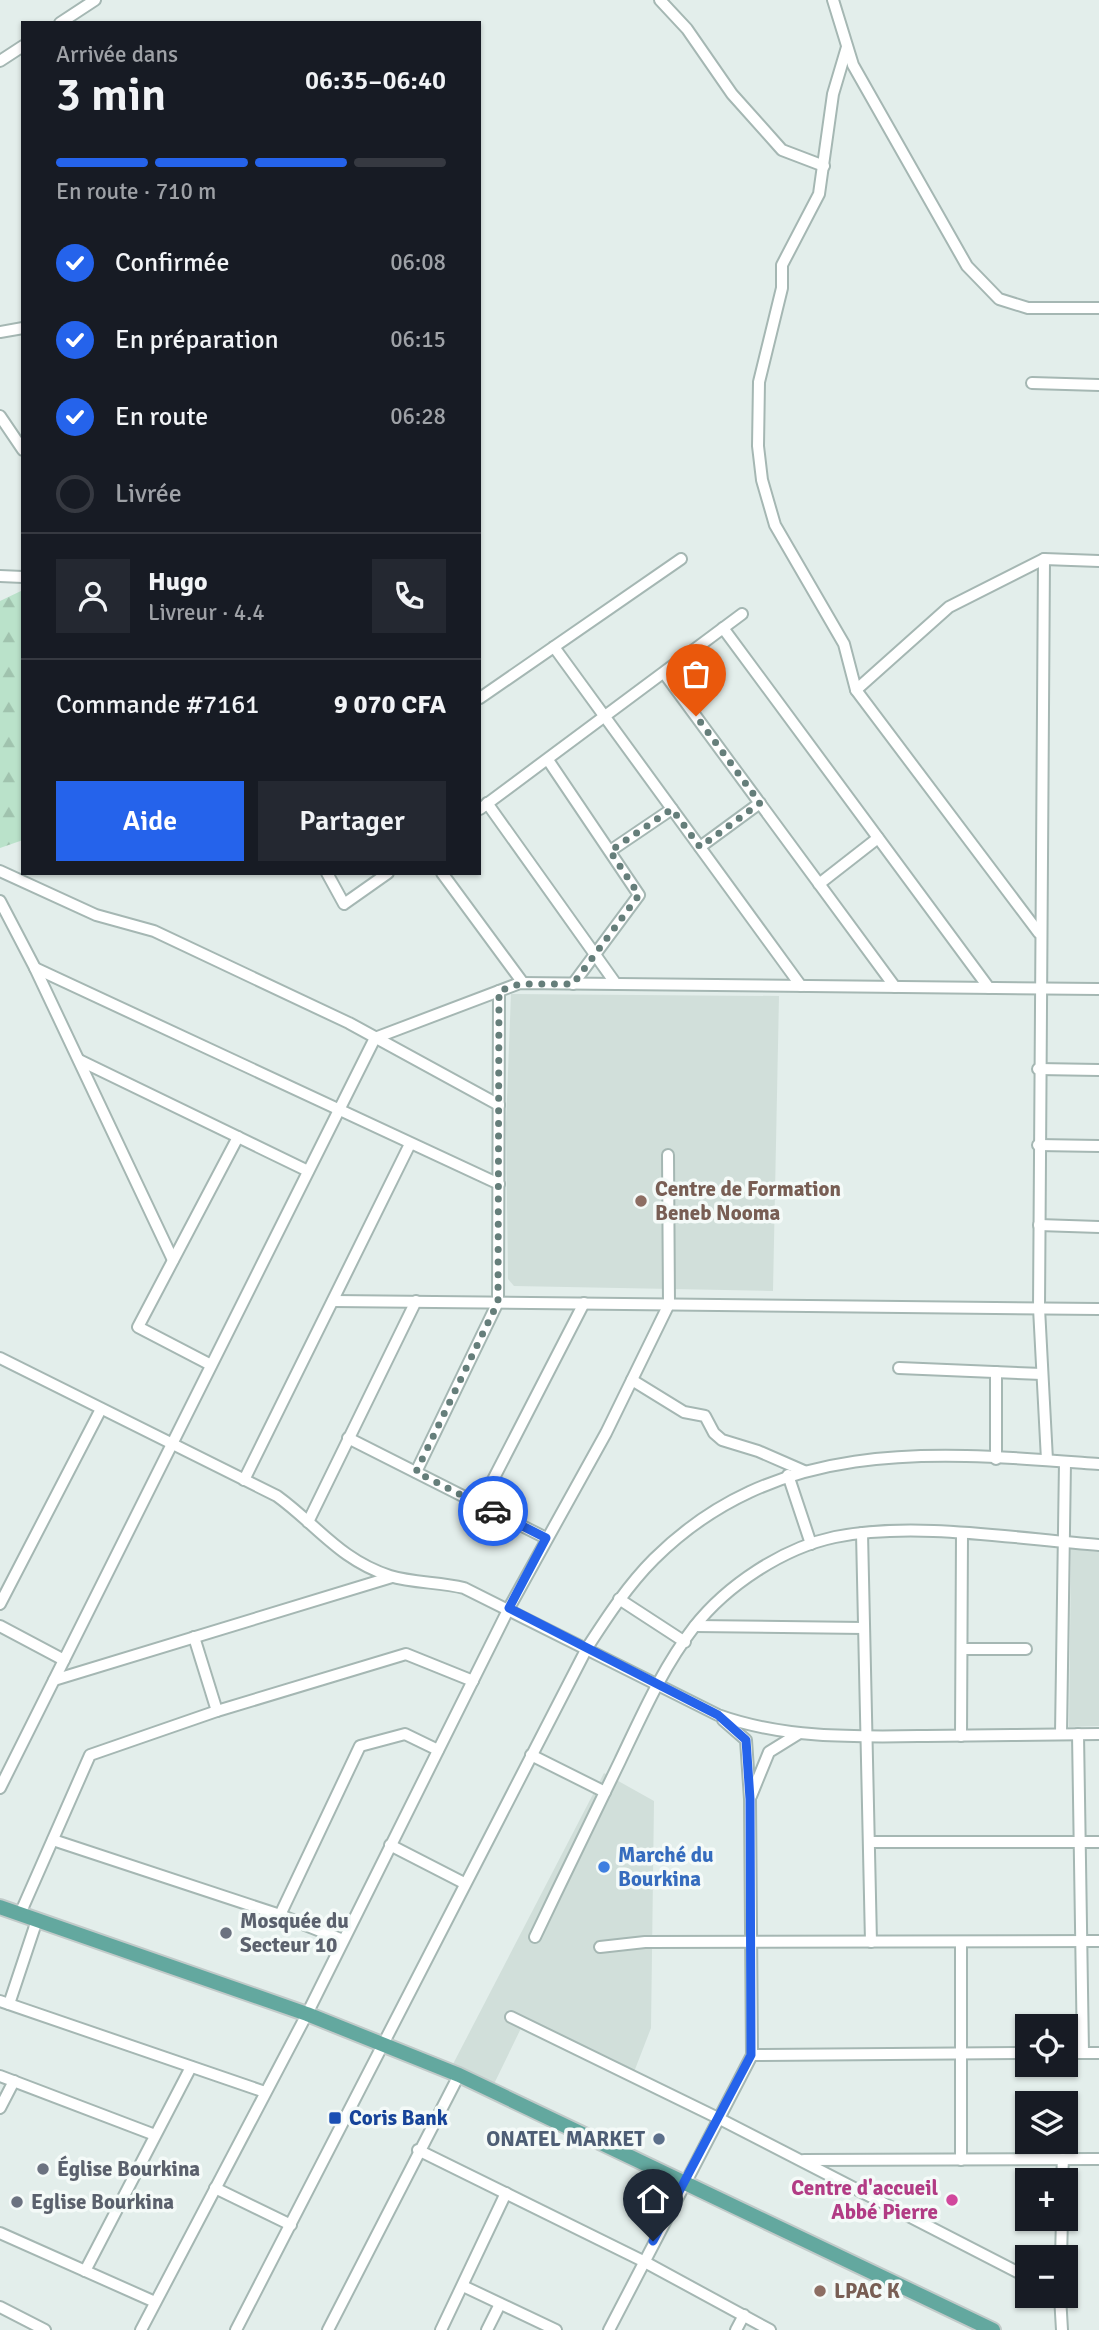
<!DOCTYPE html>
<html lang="fr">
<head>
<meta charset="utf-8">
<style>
	:root { --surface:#171b24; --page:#242831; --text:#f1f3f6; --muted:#9ea1a6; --line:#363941; --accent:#2563eb }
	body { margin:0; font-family:Signika,sans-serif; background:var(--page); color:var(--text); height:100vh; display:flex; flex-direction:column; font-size:26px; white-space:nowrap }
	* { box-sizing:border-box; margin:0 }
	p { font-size:23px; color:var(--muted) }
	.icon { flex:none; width:38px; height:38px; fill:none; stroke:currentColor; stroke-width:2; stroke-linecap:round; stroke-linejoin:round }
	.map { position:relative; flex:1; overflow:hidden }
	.details { position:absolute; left:21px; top:21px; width:460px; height:854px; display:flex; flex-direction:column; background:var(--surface); border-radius:0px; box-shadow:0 2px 5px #0004 }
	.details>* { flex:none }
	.controls { position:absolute; left:1015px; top:2014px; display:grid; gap:14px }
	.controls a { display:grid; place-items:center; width:63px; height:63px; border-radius:0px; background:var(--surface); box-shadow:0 2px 5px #0004; font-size:35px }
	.pin { position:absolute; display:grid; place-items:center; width:60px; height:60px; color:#fff; margin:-72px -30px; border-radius:50% 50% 50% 0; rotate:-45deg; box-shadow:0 0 7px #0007 }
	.pin .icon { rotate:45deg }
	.courier { position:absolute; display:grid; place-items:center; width:70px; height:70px; margin:-35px; border:5px solid #2563eb; border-radius:50%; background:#fff; color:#222; box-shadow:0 2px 9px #0007 }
	.overview em { font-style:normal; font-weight:600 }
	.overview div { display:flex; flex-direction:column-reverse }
	.overview { display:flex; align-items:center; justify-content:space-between; height:119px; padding:0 35px }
	h1 { font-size:46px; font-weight:600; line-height:52px }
	.bar { display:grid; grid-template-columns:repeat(4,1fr); gap:10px 7px; align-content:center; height:84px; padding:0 35px }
	.bar i { height:9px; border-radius:5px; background:var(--line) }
	.bar .current { background:var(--accent) }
	.bar p { grid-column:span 4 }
	.line { display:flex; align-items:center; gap:18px; padding:0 35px; border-top:2px solid var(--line) }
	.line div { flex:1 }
	.round { display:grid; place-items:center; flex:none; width:74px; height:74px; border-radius:0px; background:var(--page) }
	ol { padding:0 35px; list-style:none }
	li { display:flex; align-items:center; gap:21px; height:77px }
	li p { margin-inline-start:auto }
	li .icon { padding:7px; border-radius:50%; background:var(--accent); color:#fff; stroke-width:4 }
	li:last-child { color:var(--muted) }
	li i { width:38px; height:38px; border:4px solid var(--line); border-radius:50% }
	.action { display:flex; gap:14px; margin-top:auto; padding:14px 35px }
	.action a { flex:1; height:80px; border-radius:0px; background:var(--accent); color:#fff; font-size:28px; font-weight:600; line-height:80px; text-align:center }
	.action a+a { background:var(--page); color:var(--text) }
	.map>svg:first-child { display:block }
	.built { fill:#d1dfda }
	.forest { fill:url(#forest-firs) }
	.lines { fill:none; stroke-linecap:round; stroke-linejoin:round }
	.minor-casing { stroke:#a5b7b3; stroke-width:14 }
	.major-casing { stroke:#c1cac9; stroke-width:18 }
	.minor { stroke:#fff; stroke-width:10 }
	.major { stroke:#63a89f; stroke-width:14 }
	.done { stroke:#657e7a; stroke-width:7; stroke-dasharray:0 12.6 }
	.route { stroke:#2563eb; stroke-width:9 }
	.education-dot { fill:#8d6e63; stroke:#f4faf8; stroke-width:2.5 }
	.shop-dot { fill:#3f7fe0; stroke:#f4faf8; stroke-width:2.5 }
	.worship-dot { fill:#6b7280; stroke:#f4faf8; stroke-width:2.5 }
	.transit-dot { fill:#1a4fb4; stroke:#f4faf8; stroke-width:2.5 }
	.service-dot { fill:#5c6f8a; stroke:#f4faf8; stroke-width:2.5 }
	.hotel-dot { fill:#d1479c; stroke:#f4faf8; stroke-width:2.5 }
	.labels { text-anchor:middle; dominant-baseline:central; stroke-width:7; stroke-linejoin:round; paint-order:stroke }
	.education-label { font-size:21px; font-weight:bold; fill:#785e54; stroke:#f4faf8; text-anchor:start }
	.shop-label { font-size:21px; font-weight:bold; fill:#366cbe; stroke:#f4faf8; text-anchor:start }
	.worship-label { font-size:21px; font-weight:bold; fill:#5b616d; stroke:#f4faf8; text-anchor:start }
	.transit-label { font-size:21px; font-weight:bold; fill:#164399; stroke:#f4faf8; text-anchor:start }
	.service-label { font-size:21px; font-weight:bold; fill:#4e5e75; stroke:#f4faf8; text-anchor:end }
	.hotel-label { font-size:21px; font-weight:bold; fill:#b23c85; stroke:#f4faf8; text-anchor:end }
</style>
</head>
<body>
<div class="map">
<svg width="1099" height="2330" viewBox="0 0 1099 2330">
	<defs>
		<pattern id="forest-firs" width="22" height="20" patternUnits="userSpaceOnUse" patternTransform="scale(1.75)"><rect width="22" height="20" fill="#bae2ca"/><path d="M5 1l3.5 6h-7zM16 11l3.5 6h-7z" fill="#a0c3ae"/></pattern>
	</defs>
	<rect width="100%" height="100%" fill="#e3eeeb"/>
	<!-- built -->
	<g class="built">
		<path d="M511 994 779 996 773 1291 514 1286 508 1279 506 1124Z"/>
		<path d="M1071 1549 1099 1552V1726L1069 1727Z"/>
		<path d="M604 1773 654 1801 651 2028 634 2072 525 2020 493 2086 452 2066Z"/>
	</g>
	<!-- forest -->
	<path class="forest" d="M23 590V840L0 848V601Z"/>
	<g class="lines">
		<defs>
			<g id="minor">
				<path d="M660 0 687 29 732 94 782 150 824 166"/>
				<path d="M833 0 853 65 967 266 999 299 1028 308H1099"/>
				<path d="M60 23 95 0"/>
				<path d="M847 47 833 94 819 194 782 265V288L759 382 758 446 762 480 775 525 844 644 856 690 1039 933"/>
				<path d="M0 61 23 46"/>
				<path d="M0 332 23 328"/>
				<path d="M1032 383 1099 385"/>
				<path d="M0 416 23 450"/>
				<path d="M1044 559 1039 1308 1047 1460"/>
				<path d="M0 576 23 577"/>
				<path d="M723 628 989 988"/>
				<path d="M554 647 801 986"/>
				<path d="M664 673 895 987"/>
				<path d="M856 690 949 607 1044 559 1099 561"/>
				<path d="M480 698 681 559"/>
				<path d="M548 760 639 895 573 984"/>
				<path d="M487 803 616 984"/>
				<path d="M480 809 742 614"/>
				<path d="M700 847 760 803"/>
				<path d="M610 851 672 809"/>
				<path d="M0 871 96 915 154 931 349 1023 499 1105"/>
				<path d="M327 873 344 904 388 873"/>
				<path d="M442 873 523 983"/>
				<path d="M819 884 878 838"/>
				<path d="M0 901 35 968 173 1260"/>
				<path d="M35 968 499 1184"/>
				<path d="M79 1060 308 1171"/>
				<path d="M1038 1069 1099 1070"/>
				<path d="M1038 1145 1099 1146"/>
				<path d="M1039 1225 1099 1227"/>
				<path d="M333 1301 1099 1309"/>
				<path d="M0 1358 277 1496C317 1525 340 1560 390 1576 413 1583 440 1582 464 1588L718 1715C785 1739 856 1737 926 1736 984 1735 1041 1735 1099 1734"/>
				<path d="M211 1365 138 1327 238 1137"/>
				<path d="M899 1368 1042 1374"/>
				<path d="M996 1372V1459"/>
				<path d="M632 1380 684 1412 705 1416 714 1433 722 1440 758 1451 804 1471"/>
				<path d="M348 1438 546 1538"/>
				<path d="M416 1472 498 1302 499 991"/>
				<path d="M788 1475 811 1544"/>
				<path d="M244 1480 410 1144"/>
				<path d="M480 1505 584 1303"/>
				<path d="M308 1522 416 1301"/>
				<path d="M862 1533 871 1942"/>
				<path d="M619 1599 685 1642"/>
				<path d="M0 1604 101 1409"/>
				<path d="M0 1626 64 1660"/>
				<path d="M695 1626 864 1628"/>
				<path d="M194 1637 217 1711"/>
				<path d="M962 1649H1026"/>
				<path d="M54 1680 392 1577"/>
				<path d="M1061 1734 1065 1462"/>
				<path d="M1078 1734 1083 2053"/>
				<path d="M961 1736 962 1534"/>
				<path d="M531 1755 605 1792"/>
				<path d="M0 1788 375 1038 520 983 1099 989"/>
				<path d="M751 1796 769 1752 798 1734"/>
				<path d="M53 1840 280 1915 343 1940"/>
				<path d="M869 1842H1099"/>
				<path d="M390 1845 464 1883"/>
				<path d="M20 1914 90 1755 217 1711 406 1654 473 1681"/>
				<path d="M280 1915 360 1746 405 1734 438 1750"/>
				<path d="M535 1937C563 1878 592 1819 620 1761 642 1715 663 1667 694 1627 727 1585 783 1548 835 1537 915 1521 1017 1539 1099 1545"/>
				<path d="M961 1942V2160"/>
				<path d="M600 1947 645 1942 1099 1941"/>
				<path d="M0 2001 265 2092"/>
				<path d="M9 2004 37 1920"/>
				<path d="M511 2017 718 2118 1027 2277"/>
				<path d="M1066 2053H1099"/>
				<path d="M752 2055 1027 2053"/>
				<path d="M0 2076 155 2135"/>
				<path d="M0 2108 14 2081"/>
				<path d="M418 2150 643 2261 770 2330"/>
				<path d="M804 2160 1099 2159"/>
				<path d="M1062 2180 1063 2159"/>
				<path d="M215 2188 291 2225"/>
				<path d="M0 2233 155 2302"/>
				<path d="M1061 2258 1062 2219"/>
				<path d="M85 2271 191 2067"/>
				<path d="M463 2286 556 2330"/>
				<path d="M1060 2296 1062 2330"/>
				<path d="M0 2307 45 2330"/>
				<path d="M141 2330 307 2014 509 1608 606 1433 669 1304 668 1155"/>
				<path d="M236 2330 587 1648C607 1617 628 1585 654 1559 779 1435 938 1452 1099 1464"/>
				<path d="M328 2330 459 2075"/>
				<path d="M441 2330 506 2193"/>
				<path d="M487 2330 500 2304"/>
				<path d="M609 2330 752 2055 750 1799 746 1740 723 1720"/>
				<path d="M736 2330 744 2315"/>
			</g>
			<path id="major" d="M0 1907 307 2014 459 2075 993 2330"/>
		</defs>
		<!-- minor casing -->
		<use href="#minor" class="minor-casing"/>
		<!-- major casing -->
		<use href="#major" class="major-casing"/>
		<!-- minor -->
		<use href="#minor" class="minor"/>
		<!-- major -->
		<use href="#major" class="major"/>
	</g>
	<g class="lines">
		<!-- done -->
		<path class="done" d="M493 1511 416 1472 498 1302 499 991 520 984H573L639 895 610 851 672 809 700 847 760 803 696 716"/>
		<!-- route -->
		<path class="route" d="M493 1511 546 1538 509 1608 718 1715 746 1740 750 1799 751 2055 653 2241"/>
	</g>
	<!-- markers -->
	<g class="education-dot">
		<circle cx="641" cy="1201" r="7"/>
		<circle cx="820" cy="2291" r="7"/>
	</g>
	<circle class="shop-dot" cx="604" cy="1867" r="7"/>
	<g class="worship-dot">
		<circle cx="226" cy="1933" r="7"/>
		<circle cx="43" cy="2169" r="7"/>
		<circle cx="17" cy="2202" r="7"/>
	</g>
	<rect class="transit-dot" x="328" y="2111" width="14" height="14" rx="3.5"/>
	<circle class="service-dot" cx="659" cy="2139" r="7"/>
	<circle class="hotel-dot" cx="952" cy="2200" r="7"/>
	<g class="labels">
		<!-- education labels -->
		<g class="education-label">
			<text x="655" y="1189">Centre de Formation<tspan x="655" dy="24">Beneb Nooma</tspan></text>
			<text x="834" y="2291">LPAC K</text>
		</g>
		<!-- shop labels -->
		<g class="shop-label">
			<text x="618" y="1855">Marché du<tspan x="618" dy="24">Bourkina</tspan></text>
		</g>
		<!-- worship labels -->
		<g class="worship-label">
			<text x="240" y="1921">Mosquée du<tspan x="240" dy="24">Secteur 10</tspan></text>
			<text x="57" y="2169">Église Bourkina</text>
			<text x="31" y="2202">Eglise Bourkina</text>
		</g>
		<!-- transit labels -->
		<g class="transit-label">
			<text x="349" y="2118">Coris Bank</text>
		</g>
		<!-- service labels -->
		<g class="service-label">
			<text x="645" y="2139">ONATEL MARKET</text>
		</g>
		<!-- hotel labels -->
		<g class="hotel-label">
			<text x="938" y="2188">Centre d'accueil<tspan x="938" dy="24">Abbé Pierre</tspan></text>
		</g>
	</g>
</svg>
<div class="controls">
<a><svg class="icon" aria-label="locate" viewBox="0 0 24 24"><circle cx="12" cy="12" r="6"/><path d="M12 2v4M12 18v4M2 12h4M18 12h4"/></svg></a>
<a><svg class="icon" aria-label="layers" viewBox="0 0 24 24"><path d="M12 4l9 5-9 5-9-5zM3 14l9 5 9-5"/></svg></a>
<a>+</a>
<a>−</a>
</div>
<div class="pin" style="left:696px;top:716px;background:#ea580c"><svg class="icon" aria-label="bag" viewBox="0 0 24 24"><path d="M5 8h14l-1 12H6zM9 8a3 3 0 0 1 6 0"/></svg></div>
<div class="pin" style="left:653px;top:2241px;background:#1f2937"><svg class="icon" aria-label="home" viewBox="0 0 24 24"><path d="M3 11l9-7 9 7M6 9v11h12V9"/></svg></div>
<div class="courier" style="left:493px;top:1511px"><svg class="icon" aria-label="car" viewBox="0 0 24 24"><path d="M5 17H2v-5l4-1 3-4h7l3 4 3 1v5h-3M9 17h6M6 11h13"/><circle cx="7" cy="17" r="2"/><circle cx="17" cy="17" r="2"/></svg></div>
<section class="details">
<div class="overview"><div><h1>3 min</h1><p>Arrivée dans</p></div><em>06:35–06:40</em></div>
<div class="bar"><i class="current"></i><i class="current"></i><i class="current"></i><i></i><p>En route · 710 m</p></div>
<ol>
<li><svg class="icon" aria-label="check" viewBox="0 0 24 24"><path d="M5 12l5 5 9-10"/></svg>Confirmée<p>06:08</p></li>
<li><svg class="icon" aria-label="check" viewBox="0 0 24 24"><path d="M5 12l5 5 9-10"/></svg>En préparation<p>06:15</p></li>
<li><svg class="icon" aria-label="check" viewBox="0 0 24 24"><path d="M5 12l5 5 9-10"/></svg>En route<p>06:28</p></li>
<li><i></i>Livrée</li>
</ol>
<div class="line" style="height:126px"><a class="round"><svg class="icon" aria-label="person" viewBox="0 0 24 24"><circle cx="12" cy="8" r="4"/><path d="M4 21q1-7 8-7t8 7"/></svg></a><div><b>Hugo</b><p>Livreur · 4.4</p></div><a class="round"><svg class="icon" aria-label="phone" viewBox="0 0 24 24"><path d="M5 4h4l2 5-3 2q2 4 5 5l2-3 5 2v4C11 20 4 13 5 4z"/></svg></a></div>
<div class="line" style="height:91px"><div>Commande #7161</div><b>9 070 CFA</b></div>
<div class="action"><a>Aide</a><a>Partager</a></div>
</section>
</div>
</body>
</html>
